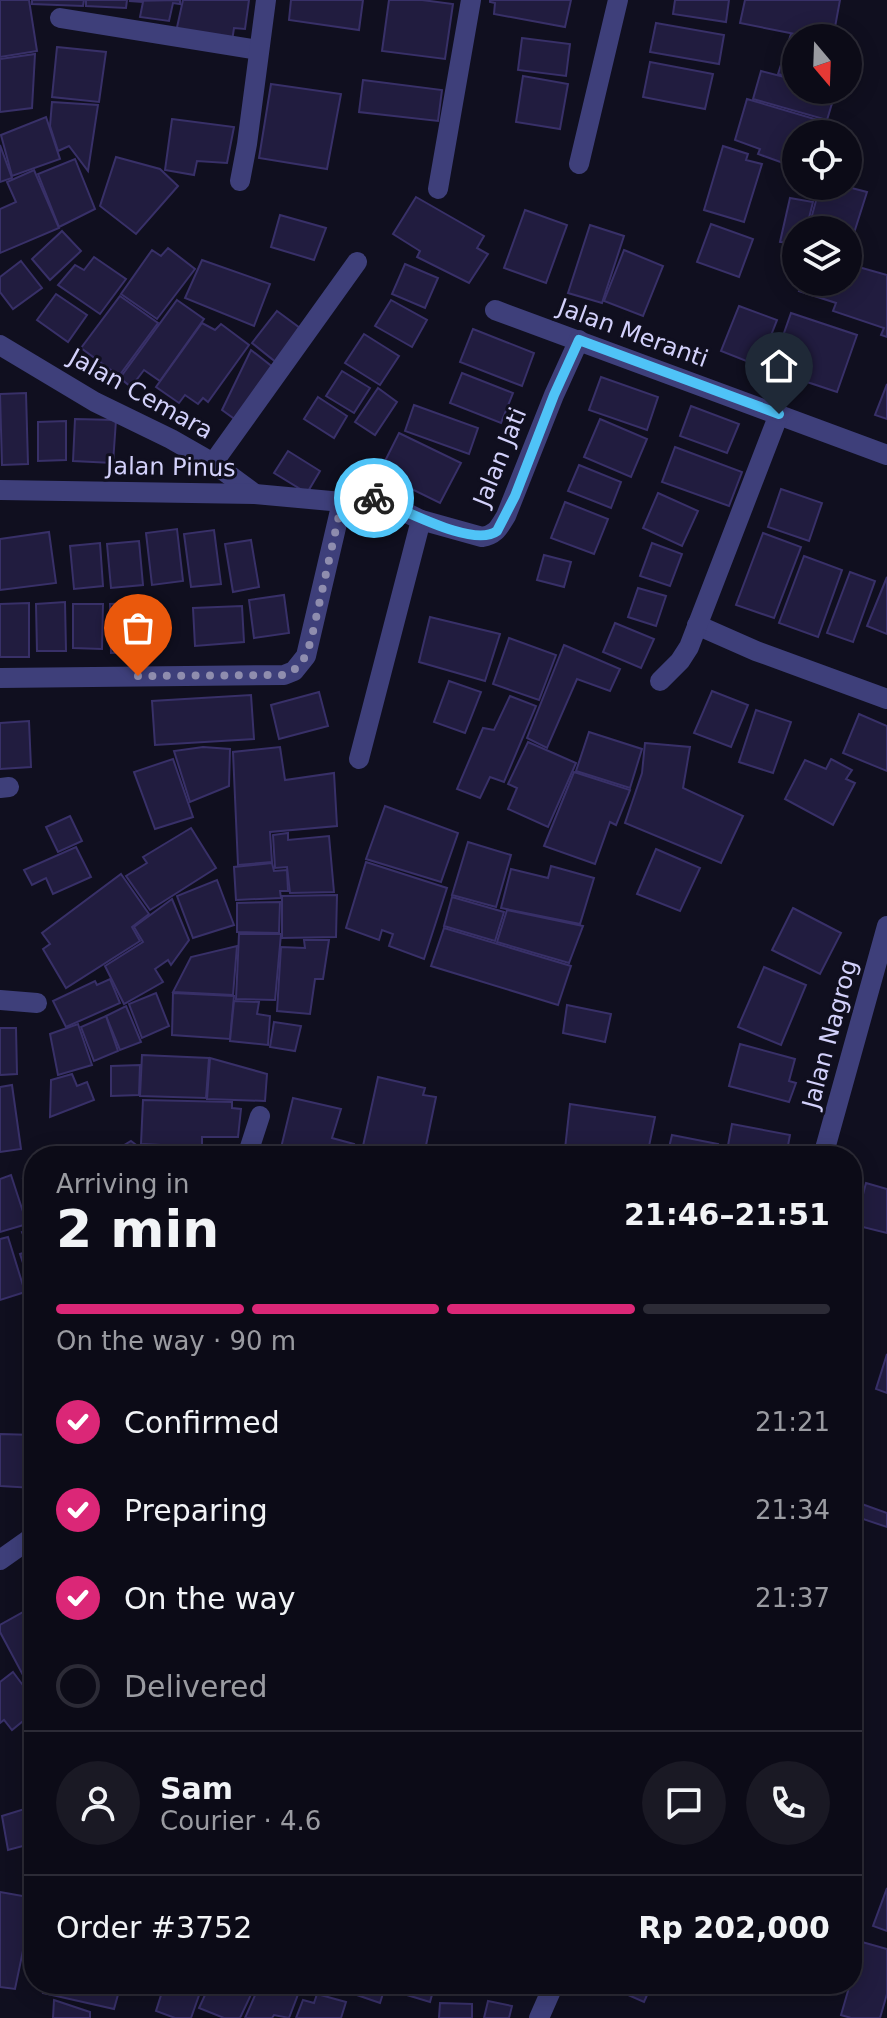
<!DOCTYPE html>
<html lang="en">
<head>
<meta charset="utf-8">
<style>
	:root { --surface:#0c0b17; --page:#1a1924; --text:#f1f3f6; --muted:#9a9ba1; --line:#2c2b36; --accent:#db2777 }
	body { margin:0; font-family:"DejaVu Sans",sans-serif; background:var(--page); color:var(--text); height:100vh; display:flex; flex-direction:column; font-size:30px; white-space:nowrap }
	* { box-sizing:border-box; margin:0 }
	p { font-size:26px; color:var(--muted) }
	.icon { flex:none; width:44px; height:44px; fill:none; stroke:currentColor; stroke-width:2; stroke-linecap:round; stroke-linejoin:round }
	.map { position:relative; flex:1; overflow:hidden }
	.drawer { position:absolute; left:24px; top:1146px; width:838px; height:848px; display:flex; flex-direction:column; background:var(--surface); border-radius:32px; box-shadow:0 4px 20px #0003,0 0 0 2px var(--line) }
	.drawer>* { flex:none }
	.needle { width:52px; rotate:161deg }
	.tools { position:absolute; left:782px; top:24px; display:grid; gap:16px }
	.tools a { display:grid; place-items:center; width:80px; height:80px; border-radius:50%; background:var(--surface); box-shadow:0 4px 20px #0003,0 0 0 2px var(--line); font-size:40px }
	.pin { position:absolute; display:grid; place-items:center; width:68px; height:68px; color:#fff; margin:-82px -34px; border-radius:50% 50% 50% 0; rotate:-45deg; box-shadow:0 0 8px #0007 }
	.pin .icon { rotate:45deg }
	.courier { position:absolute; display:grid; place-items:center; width:80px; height:80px; margin:-40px; border:6px solid #4fc3f7; border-radius:50%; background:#fff; color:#222; box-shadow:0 2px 10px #0007 }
	.head em { font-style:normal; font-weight:700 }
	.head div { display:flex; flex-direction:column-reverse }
	.head { display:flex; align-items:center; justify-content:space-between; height:136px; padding:0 32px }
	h1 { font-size:52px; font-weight:700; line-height:60px }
	.bar { display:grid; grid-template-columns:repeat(4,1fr); gap:12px 8px; align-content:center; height:96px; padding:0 32px }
	.bar i { height:10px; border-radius:6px; background:var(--line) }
	.bar .active { background:var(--accent) }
	.bar p { grid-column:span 4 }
	.line { display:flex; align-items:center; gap:20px; padding:0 32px; border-top:2px solid var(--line) }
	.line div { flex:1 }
	.round { display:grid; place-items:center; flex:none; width:84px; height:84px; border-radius:42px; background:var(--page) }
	ol { padding:0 32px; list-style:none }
	li { display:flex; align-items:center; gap:24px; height:88px }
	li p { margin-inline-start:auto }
	li .icon { padding:8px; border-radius:50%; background:var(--accent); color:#fff; stroke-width:4 }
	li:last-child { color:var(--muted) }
	li i { width:44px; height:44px; border:4px solid var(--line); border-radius:50% }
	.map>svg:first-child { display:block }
	.building { fill:#211c3f; stroke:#383068; stroke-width:2 }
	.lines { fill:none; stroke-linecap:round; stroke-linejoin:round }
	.street { stroke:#3e3f7a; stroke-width:20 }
	.done { stroke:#8f8dae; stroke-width:8; stroke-dasharray:0 14.4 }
	.route { stroke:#4fc3f7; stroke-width:10 }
	.labels { text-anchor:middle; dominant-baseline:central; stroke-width:6; stroke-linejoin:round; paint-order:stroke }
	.street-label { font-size:24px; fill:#d3d1fb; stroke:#100f1f }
</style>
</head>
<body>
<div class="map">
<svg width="887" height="2018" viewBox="0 0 887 2018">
	<rect width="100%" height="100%" fill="#100f1f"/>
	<!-- building -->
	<g class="building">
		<path d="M0 0H29L37 51 0 57Z"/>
		<path d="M32 0H84L83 6 32 4Z"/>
		<path d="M86 0H127L126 8 86 6Z"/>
		<path d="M180 0V4L173 3 169 21 140 17 143 2 129 1Z"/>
		<path d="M183 0H249L245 29 234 28 232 41 176 32Z"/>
		<path d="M291 0H363L359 30 289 20Z"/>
		<path d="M389 0H422L453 4 445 59 382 51Z"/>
		<path d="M490 0H571L565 27 494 14 495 3 490 2Z"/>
		<path d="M675 0H729L726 22 673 14Z"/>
		<path d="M745 0H840L833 38H815L740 23Z"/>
		<path d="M656 23 724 35 719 64 650 52Z"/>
		<path d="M791 34 810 38H796V79L778 74Z"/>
		<path d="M522 38 570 44 566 76 518 70Z"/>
		<path d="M57 47 106 52 99 102 52 97Z"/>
		<path d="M35 54 32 108 0 112V59Z"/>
		<path d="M650 62 713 74 705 109 643 97Z"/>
		<path d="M761 71 796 80V90H836L827 120 753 99Z"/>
		<path d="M523 76 568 84 560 129 516 122Z"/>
		<path d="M363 80 442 90 438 121 359 112Z"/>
		<path d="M271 84 341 94 327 169 259 158Z"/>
		<path d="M747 99 828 123 825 134H796V161L788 159 786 164 758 154 760 149 735 140Z"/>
		<path d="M52 102 98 105 88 171 69 146 58 151 50 126Z"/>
		<path d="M46 117 60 159 12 176 1 135Z"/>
		<path d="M172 119 234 127 227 163 197 161 194 175 165 170Z"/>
		<path d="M0 145 12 178 0 182Z"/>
		<path d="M723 146 748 154 746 160 762 164 744 222 704 210Z"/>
		<path d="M116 157 160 169 178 186 136 234 100 206Z"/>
		<path d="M75 159 95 209 59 227 38 174Z"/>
		<path d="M34 170 59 228 0 253V209L16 202 7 182Z"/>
		<path d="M820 186H844L867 192 848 252V230H808Z"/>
		<path d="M416 197 484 236 477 248 488 254 469 283 417 257 420 251 393 234Z"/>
		<path d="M790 198 813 202 806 230H796V244L780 242Z"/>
		<path d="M525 210 567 225 546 283 504 268Z"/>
		<path d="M280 215 326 228 314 260 271 247Z"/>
		<path d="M711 224 753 239 739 277 697 262Z"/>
		<path d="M590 225 624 236 602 303 568 293Z"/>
		<path d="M62 231 81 251 50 280 32 259Z"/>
		<path d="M168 248 195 269 157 319 121 294 152 250 161 256Z"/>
		<path d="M624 250 663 266 643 316 604 301Z"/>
		<path d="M94 257 126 279 100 314 58 285 75 265 84 270Z"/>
		<path d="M202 260 270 284 254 326 185 298Z"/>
		<path d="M21 261 42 288 13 309 0 292V277Z"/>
		<path d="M405 264 438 278 425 308 392 294Z"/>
		<path d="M848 264 887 275V337L881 335 884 328 833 311 836 303 799 291 802 282H848Z"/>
		<path d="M56 294 87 315 68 342 37 320Z"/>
		<path d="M120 296 158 323 119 376 81 348Z"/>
		<path d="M177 300 204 319 160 381 144 370 131 387 120 378Z"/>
		<path d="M391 300 427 320 412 347 375 326Z"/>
		<path d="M739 306 777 320 759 366 721 351Z"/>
		<path d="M277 311 304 331 277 363 252 343Z"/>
		<path d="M791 313 857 335 837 392 771 370Z"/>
		<path d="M202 323 215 330 221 324 249 345 208 402 203 398 198 404 185 395 179 403 156 387Z"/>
		<path d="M473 329 534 353 522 386 460 362Z"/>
		<path d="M364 334 399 356 380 385 345 363Z"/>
		<path d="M251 350 274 368 236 420 222 410Z"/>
		<path d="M342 371 370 388 354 413 326 396Z"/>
		<path d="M462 373 513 393 501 423 450 403Z"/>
		<path d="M601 377 658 397 647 430 589 410Z"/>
		<path d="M887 384V419L875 415Z"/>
		<path d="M378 388 397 402 375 435 355 422Z"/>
		<path d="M26 393 28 464 2 465 0 394Z"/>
		<path d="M318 397 347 416 334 438 304 419Z"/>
		<path d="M414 405 478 428 469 454 405 431Z"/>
		<path d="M691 406 739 424 727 453 680 436Z"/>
		<path d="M75 419 116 420 113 463 73 461Z"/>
		<path d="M600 419 647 439 631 477 584 457Z"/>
		<path d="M66 421V460L38 461V422Z"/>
		<path d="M399 433 461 463 440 503 379 473Z"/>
		<path d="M675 447 742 472 729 506 662 482Z"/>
		<path d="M288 451 320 471 307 493 274 473Z"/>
		<path d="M579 465 621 482 611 508 568 491Z"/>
		<path d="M781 489 822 503 809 541 768 527Z"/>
		<path d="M658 493 698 511 682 546 643 528Z"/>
		<path d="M565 502 608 519 594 554 551 538Z"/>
		<path d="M177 529 183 581 152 585 146 533Z"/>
		<path d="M214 530 221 584 191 587 184 534Z"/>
		<path d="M49 532 56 583 0 590V539Z"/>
		<path d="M763 533 801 547 774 618 736 605Z"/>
		<path d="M251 540 259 587 233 592 225 544Z"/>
		<path d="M139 541 143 585 111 588 107 544Z"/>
		<path d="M100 543 103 586 74 589 70 546Z"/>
		<path d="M652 543 682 554 670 586 640 576Z"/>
		<path d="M544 555 571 562 564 587 537 580Z"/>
		<path d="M804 556 842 570 818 637 779 623Z"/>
		<path d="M850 572 875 581 853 642 827 633Z"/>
		<path d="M887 577V634L867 626Z"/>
		<path d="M638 588 666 596 656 626 628 617Z"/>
		<path d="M284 595 289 633 254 638 249 600Z"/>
		<path d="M65 602 66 651H37L36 604Z"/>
		<path d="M156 602 158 651 111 653 110 604Z"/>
		<path d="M29 603V657H0V604Z"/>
		<path d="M73 604H103L102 649 73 648Z"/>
		<path d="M242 606 244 642 195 646 193 608Z"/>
		<path d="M430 617 500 634 485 681 419 662Z"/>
		<path d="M615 623 654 639 641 668 603 652Z"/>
		<path d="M509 638 556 655 539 700 493 684Z"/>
		<path d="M564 645 620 669 610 691 577 679 547 748 527 738Z"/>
		<path d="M449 681 481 692 465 733 434 722Z"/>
		<path d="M712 691 748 705 731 747 694 733Z"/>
		<path d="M319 692 328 726 279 739 271 705Z"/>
		<path d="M251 695 254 739 155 745 152 701Z"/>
		<path d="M510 696 536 706 504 782 490 777 480 798 457 789 483 728 494 730Z"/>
		<path d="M756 710 791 722 773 773 739 762Z"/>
		<path d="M859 714 887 726V771L843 753Z"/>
		<path d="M29 721 31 767 0 769V723Z"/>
		<path d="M589 732 642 749 630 788 576 771Z"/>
		<path d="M528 742 576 763 548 827 508 809 517 788 508 784Z"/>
		<path d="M645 743 690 747 683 788 743 816 721 863 625 823 642 773Z"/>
		<path d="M203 747 230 749 229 786 190 802 174 751Z"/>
		<path d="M280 747 285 780 334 773 337 826 270 832 272 862 238 865 233 752Z"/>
		<path d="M173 759 193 817 155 829 134 772Z"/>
		<path d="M831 759 852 770 846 779 855 783 833 825 785 799 805 760 826 769Z"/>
		<path d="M574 772 630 790 616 825 610 822 595 864 544 846Z"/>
		<path d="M385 806 458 833 441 882 366 859Z"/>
		<path d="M70 816 82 841 58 852 46 827Z"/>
		<path d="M191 828 216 868 150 910 126 876 147 863 143 857Z"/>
		<path d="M288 833V840L329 836 334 892 290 893 287 867 275 868 273 835Z"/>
		<path d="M468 842 511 855 496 907 452 895Z"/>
		<path d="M76 847 91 877 53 894 46 878 32 885 24 870Z"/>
		<path d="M656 849 700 868 680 911 637 894Z"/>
		<path d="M366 862 447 888 424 959 389 946 393 934 382 930 379 940 346 928Z"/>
		<path d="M272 863 274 871 287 870 288 891H280L281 898 236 900 234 867Z"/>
		<path d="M551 866 594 878 580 924 501 908 511 869 548 878Z"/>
		<path d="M121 874 149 914 132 927 140 941 66 988 43 949 50 944 42 933Z"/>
		<path d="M217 880 234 925 193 938 177 896Z"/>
		<path d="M337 895 336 937 282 938V896Z"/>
		<path d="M452 897 504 912 495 941 444 926Z"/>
		<path d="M172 899 189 940 171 965 168 960 155 969 163 982 124 1004 105 966 143 942 134 927Z"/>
		<path d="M280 902 279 933 237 932V903Z"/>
		<path d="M793 908 841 933 820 974 772 950Z"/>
		<path d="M507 910 583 926 569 963 497 942Z"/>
		<path d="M444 928 571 966 558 1005 431 966Z"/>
		<path d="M239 934H281L275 1000 236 999Z"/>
		<path d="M304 940H329L323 979H315L310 1014 277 1011 281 947 305 948Z"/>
		<path d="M237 946 233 995 173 992 191 957Z"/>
		<path d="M764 967 806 985 781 1045 738 1027Z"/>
		<path d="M110 979 120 1003 66 1027 53 1001 95 981 97 985Z"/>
		<path d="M156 993 169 1026 142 1038 129 1004Z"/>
		<path d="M173 993 234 996 230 1039 172 1035Z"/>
		<path d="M234 1001 259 1002 257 1014 270 1016 268 1045 230 1041Z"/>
		<path d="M567 1005 611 1014 605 1042 563 1033Z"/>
		<path d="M126 1006 141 1042 120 1050 106 1016Z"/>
		<path d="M106 1016 118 1051 94 1061 81 1027Z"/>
		<path d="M274 1022 301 1026 295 1051 270 1047Z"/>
		<path d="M78 1024 92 1065 58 1075 50 1034Z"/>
		<path d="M0 1028H16L17 1074 0 1075Z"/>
		<path d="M740 1044 795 1059 789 1081 796 1083 789 1102 729 1086Z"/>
		<path d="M142 1055 209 1058 206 1098 140 1096Z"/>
		<path d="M210 1058 267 1074 265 1101 207 1099Z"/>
		<path d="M140 1065 139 1095 111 1096V1066Z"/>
		<path d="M72 1074 77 1086 87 1082 94 1100 50 1117 51 1080Z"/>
		<path d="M378 1077 425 1088 423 1095 436 1097 424 1155 363 1146Z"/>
		<path d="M12 1085 21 1149 0 1152V1087Z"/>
		<path d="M293 1098 341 1109 332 1138 354 1144 351 1156H271L272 1151 280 1152Z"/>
		<path d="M143 1100 232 1102V1108L241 1109 238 1137H202V1147L141 1144Z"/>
		<path d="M570 1104 655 1117 647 1156H608L565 1149Z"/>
		<path d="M732 1124 790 1135 786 1156H726Z"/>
		<path d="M672 1135 718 1144 715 1156H667Z"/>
		<path d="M131 1141 151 1156H106Z"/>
		<path d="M34 1173V1202L23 1179Z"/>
		<path d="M11 1175 27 1224 0 1232V1179Z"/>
		<path d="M866 1183 887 1189V1233L855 1225Z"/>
		<path d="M34 1228V1286L31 1287 20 1254 30 1251 22 1232Z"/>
		<path d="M8 1237 25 1292 0 1300V1239Z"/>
		<path d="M887 1354V1393L876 1389Z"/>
		<path d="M852 1360 861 1363 852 1391Z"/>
		<path d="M0 1434 34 1435V1488L0 1486Z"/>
		<path d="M859 1503 887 1513V1527L854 1516Z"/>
		<path d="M34 1606V1672L24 1677 0 1632V1625Z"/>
		<path d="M13 1672 34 1700V1712L12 1730 4 1720 0 1723V1682Z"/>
		<path d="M34 1806V1843L8 1850 2 1816Z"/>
		<path d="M887 1888V1931L873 1926Z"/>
		<path d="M0 1892 34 1898 15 1989 0 1987Z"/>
		<path d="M862 1942 887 1949V1994L880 2018H851L841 2015 850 1984H852Z"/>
		<path d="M45 1984H121L114 2009 43 1993Z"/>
		<path d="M131 1984H203L191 2018H175L156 2011 161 1995Z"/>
		<path d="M210 1984H256L240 2018H224L199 2008Z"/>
		<path d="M260 1984H302L289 2018 274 2015 272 2018H245Z"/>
		<path d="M357 1984H386L380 2003 354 1994Z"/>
		<path d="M389 1984H435L430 2002 387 1989Z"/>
		<path d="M448 1984H467V1993L449 1995Z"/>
		<path d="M603 1984H652L644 2002Z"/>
		<path d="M317 1994 346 2002 341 2018H296L303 2000 314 2003Z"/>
		<path d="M54 2000 90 2012V2018H53Z"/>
		<path d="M488 2001 512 2006 509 2018H484Z"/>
		<path d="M440 2003 472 2004V2018H439Z"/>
	</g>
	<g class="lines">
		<!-- street -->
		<g class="street">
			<path d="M60 18 259 50"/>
			<path d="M579 164 618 0"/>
			<path d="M240 181 247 144 266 0"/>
			<path d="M438 189 471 0"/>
			<path d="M495 310 887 455"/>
			<path d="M0 345 95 402 171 439 213 463 255 494"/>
			<path d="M213 463 357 262"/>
			<path d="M0 490 255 494 342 502 362 497 376 498 421 520 482 537C496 535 499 527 506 516L554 395 579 340"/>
			<path d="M697 625 756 651 887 699"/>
			<path d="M0 678 284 675 294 671 306 656 342 502"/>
			<path d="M660 681 680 661 689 647 779 414"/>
			<path d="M359 759 421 520"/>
			<path d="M0 788 9 787"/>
			<path d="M0 1000 37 1003"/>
			<path d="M247 1156 260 1116"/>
			<path d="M823 1156 887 926"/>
			<path d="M0 1560 34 1536"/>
			<path d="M539 2018 554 1984"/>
		</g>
	</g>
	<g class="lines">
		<!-- done -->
		<path class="done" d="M138 676 284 675C303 668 307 654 312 636L342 502 362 497 374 498"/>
		<!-- route -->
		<path class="route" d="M374 498C400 507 473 549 497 531L515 496 554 395 579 340 779 414"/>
	</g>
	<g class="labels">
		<!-- street labels -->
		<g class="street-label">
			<text transform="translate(633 333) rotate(20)">Jalan Meranti</text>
			<text transform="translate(141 394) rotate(29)">Jalan Cemara</text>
			<text transform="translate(500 457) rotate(-68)">Jalan Jati</text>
			<text transform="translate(171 467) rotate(1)">Jalan Pinus</text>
			<text transform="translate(830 1034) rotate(-75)">Jalan Nagrog</text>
		</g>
	</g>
</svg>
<div class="tools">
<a><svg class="needle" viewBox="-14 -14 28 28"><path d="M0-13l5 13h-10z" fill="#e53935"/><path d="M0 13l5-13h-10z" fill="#9a9ba1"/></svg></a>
<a><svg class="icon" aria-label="locate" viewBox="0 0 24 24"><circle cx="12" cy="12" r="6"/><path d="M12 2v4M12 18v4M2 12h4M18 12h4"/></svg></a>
<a><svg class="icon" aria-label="layers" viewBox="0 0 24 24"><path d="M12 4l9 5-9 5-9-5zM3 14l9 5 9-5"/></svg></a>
</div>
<div class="pin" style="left:138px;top:676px;background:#ea580c"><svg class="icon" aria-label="bag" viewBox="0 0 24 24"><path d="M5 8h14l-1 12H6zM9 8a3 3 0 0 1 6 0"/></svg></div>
<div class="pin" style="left:779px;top:414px;background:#1f2937"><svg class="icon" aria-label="home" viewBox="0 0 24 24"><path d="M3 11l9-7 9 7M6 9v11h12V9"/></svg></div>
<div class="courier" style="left:374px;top:498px"><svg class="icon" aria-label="bike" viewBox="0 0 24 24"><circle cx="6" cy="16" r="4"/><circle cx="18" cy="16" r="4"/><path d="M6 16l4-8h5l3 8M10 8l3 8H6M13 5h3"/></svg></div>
<section class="drawer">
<div class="head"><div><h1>2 min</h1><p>Arriving in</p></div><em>21:46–21:51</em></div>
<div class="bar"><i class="active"></i><i class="active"></i><i class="active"></i><i></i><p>On the way · 90 m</p></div>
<ol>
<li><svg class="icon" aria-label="check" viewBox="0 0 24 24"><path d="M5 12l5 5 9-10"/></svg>Confirmed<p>21:21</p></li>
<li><svg class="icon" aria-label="check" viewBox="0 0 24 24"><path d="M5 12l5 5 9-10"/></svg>Preparing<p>21:34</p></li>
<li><svg class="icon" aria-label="check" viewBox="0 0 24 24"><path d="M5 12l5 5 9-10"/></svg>On the way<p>21:37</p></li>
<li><i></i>Delivered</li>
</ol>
<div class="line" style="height:144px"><a class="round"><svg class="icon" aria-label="person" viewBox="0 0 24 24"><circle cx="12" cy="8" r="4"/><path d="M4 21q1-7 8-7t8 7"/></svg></a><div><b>Sam</b><p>Courier · 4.6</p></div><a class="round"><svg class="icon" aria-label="chat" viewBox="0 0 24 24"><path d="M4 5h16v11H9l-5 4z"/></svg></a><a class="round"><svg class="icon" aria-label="phone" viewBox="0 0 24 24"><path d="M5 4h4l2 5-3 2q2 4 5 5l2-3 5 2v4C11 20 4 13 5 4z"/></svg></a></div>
<div class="line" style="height:104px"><div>Order #3752</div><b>Rp 202,000</b></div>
</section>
</div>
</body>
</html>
